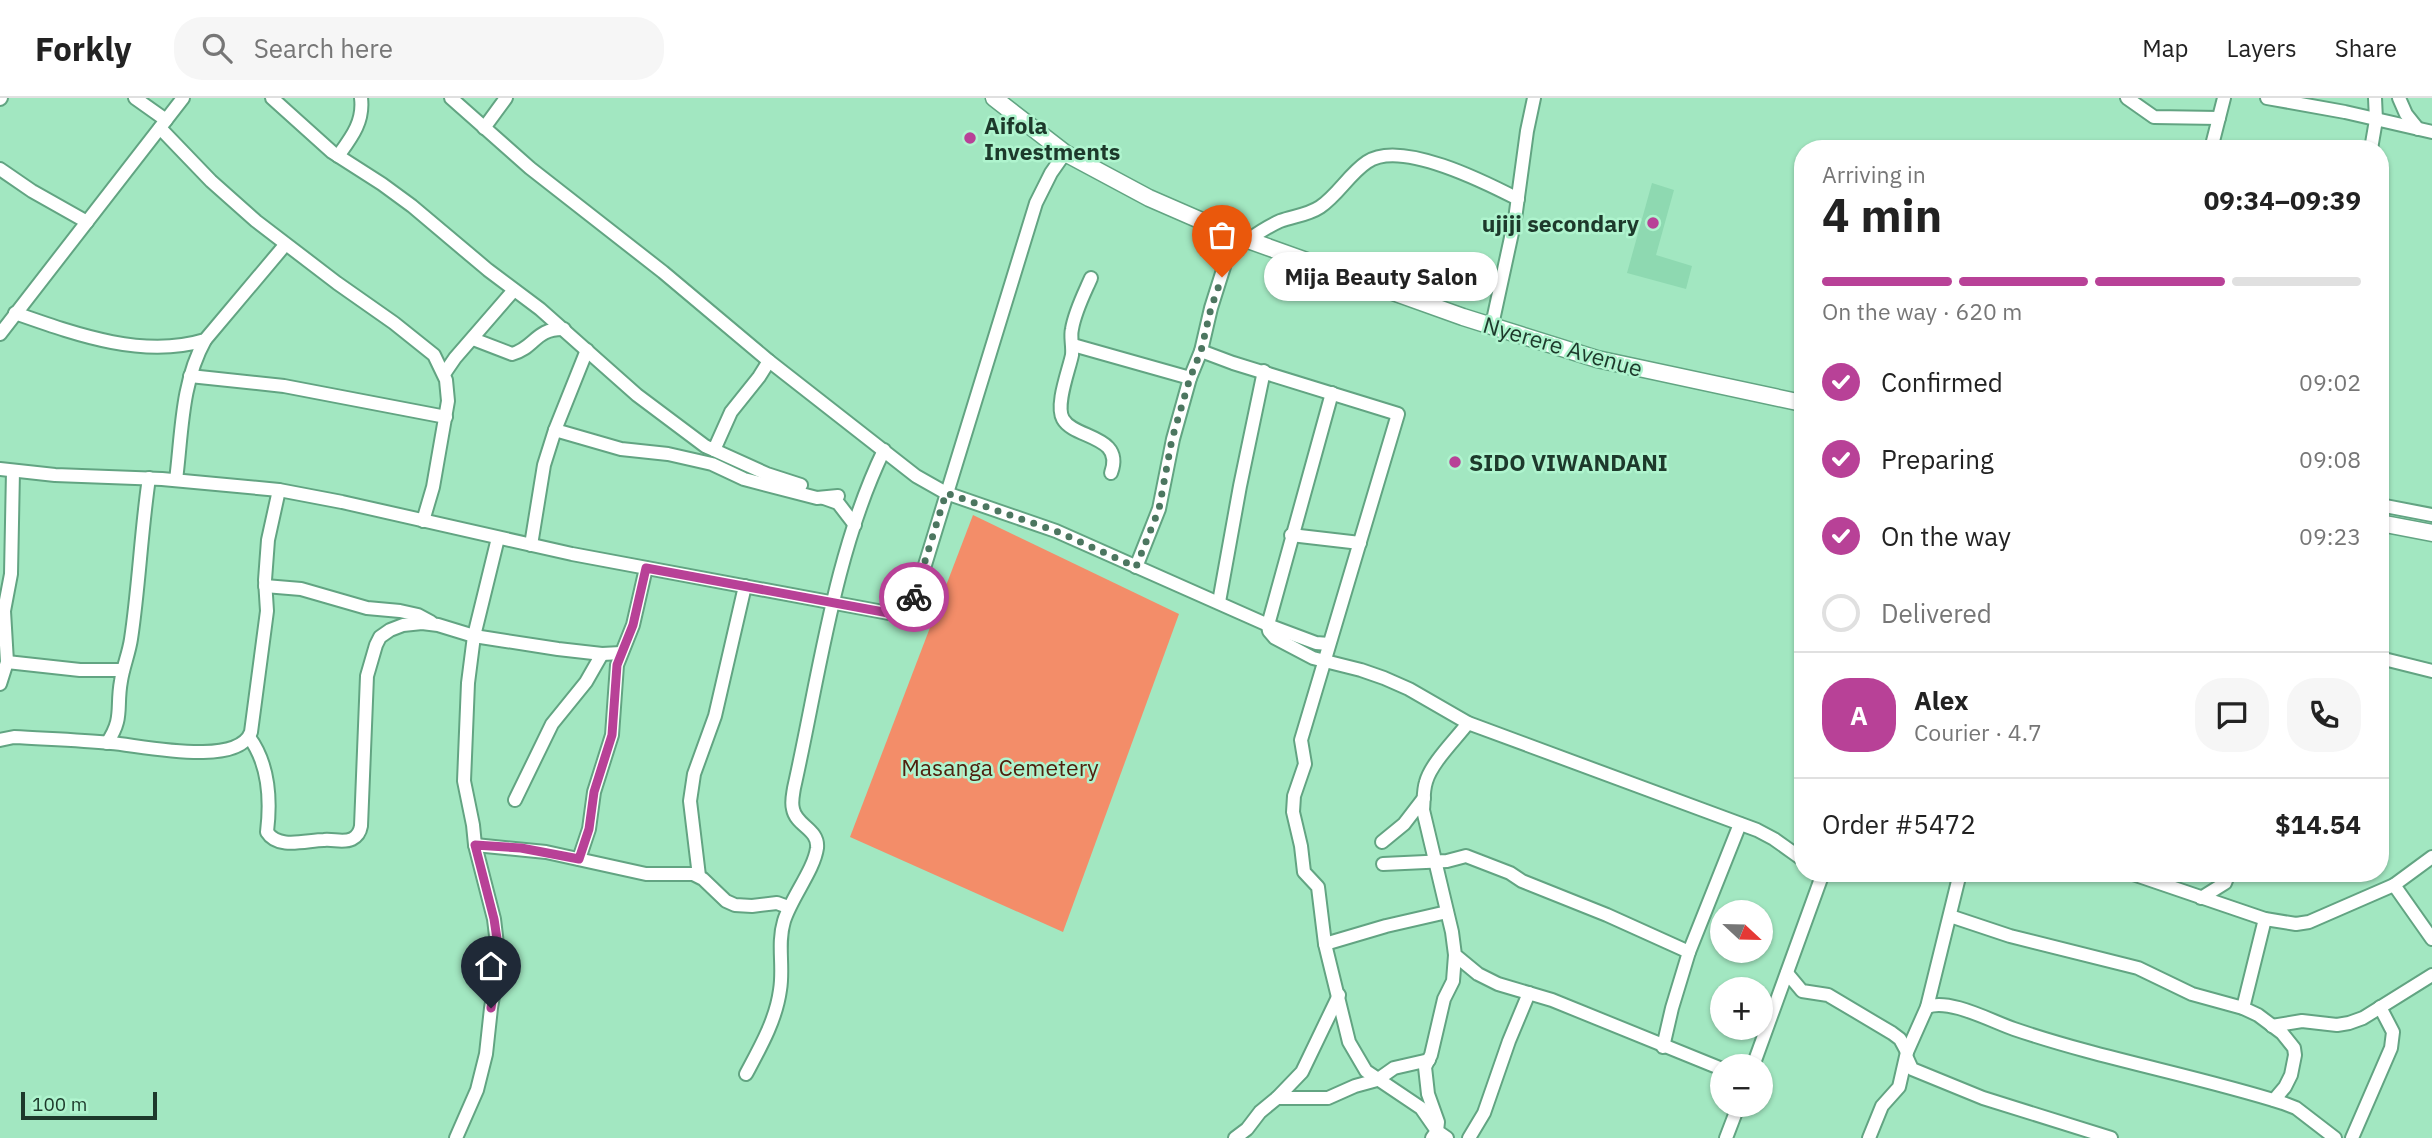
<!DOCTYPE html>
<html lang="en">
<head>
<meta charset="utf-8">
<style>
	:root { --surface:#fff; --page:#f6f6f6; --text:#222; --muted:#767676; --line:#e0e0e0; --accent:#b84197 }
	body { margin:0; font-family:"IBM Plex Sans",sans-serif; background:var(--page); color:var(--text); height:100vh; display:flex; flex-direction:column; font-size:26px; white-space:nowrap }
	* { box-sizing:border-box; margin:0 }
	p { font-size:23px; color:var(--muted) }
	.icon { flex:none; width:38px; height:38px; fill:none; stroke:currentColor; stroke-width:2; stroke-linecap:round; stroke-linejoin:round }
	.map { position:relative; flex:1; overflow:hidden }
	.sheet { position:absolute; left:1794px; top:42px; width:595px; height:742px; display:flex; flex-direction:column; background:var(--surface); border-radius:28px; box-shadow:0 2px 5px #0004 }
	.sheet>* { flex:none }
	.needle { width:46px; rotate:112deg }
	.controls { position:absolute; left:1710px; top:802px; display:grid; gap:14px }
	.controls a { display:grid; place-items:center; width:63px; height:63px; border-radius:50%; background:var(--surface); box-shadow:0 2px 5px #0004; font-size:35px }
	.scale { position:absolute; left:21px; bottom:18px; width:136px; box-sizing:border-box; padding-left:7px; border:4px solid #1d392b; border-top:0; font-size:19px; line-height:24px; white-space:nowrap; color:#1d392b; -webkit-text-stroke:5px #aff4ce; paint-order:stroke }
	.pin { position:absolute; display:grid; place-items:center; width:60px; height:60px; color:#fff; margin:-72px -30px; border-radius:50% 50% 50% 0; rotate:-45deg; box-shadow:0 0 7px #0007 }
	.pin .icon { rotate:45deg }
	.courier { position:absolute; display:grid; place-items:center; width:70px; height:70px; margin:-35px; border:5px solid #b84197; border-radius:50%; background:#fff; color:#222; box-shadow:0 2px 9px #0007 }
	.bubble { position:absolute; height:49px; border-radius:24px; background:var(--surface); box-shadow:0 2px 5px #0004; font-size:23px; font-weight:700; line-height:49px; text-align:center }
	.headline em { font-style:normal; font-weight:700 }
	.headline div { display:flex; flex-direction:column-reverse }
	.headline { display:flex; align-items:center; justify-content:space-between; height:119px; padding:0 28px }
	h1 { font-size:46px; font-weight:700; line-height:52px }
	.bar { display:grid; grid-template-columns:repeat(4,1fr); gap:10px 7px; align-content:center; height:84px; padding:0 28px }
	.bar i { height:9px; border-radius:5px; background:var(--line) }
	.bar .on { background:var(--accent) }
	.bar p { grid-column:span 4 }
	.line { display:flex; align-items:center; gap:18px; padding:0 28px; border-top:2px solid var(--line) }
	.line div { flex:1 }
	.round { display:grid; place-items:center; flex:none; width:74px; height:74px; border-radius:28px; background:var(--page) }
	ol { padding:0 28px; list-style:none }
	li { display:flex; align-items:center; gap:21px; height:77px }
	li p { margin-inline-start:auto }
	li .icon { padding:7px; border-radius:50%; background:var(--accent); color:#fff; stroke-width:4 }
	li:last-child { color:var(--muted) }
	li i { width:38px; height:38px; border:4px solid var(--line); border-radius:50% }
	header { display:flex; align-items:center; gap:42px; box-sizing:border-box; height:98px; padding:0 35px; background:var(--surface); border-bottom:2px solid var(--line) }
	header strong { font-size:33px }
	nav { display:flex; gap:38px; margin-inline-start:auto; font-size:24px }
	.search { width:490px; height:63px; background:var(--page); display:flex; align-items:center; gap:18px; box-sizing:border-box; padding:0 24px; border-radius:28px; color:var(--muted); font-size:26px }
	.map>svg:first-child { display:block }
	.built { fill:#8ed9b1 }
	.green { fill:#f38d69 }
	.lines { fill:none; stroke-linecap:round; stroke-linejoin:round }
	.minor-casing { stroke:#62a482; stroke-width:16 }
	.major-casing { stroke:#62a482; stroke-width:19 }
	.minor { stroke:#fff; stroke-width:12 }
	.major { stroke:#fff; stroke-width:16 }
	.done { stroke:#4c7660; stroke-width:7; stroke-dasharray:0 12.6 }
	.route { stroke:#b84197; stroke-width:9 }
	.poi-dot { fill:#b84197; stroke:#aff4ce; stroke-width:2.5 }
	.labels { text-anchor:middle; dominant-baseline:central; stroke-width:5; stroke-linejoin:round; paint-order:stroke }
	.poi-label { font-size:23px; font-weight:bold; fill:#1d392b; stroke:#aff4ce; text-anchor:start }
	.street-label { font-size:23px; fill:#1d392b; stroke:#aff4ce }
	.park-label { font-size:23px; fill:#4f200e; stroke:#aff4ce }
</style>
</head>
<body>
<header>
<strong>Forkly</strong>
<div class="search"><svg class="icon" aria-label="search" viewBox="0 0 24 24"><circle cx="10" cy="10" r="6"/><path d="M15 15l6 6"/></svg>Search here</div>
<nav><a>Map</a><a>Layers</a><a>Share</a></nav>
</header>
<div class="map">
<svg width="2432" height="1040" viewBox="0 0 2432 1040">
	<rect width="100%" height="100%" fill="#a2e7c1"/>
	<!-- built -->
	<path class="built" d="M1652 85 1674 92 1656 157 1692 168 1686 191 1627 175Z"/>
	<!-- green -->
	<path class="green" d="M973 417 1179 516 1063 834 850 739Z"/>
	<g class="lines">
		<defs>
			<g id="minor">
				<path d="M135 0 166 22"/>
				<path d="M272 0 332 54 382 86 412 108 488 172 540 211 637 297 705 348"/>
				<path d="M451 0 530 70 663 174 769 263 916 378 946 395 1056 433 1268 527 1316 545 1329 546"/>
				<path d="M2127 0 2154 19 2219 20"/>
				<path d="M2267 0 2345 14 2432 34"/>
				<path d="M2399 0 2406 16 2418 31"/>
				<path d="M0 1 1 0"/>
				<path d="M160 30 211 83 256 123 337 185 394 225 434 257 446 282 448 303 433 389 423 423"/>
				<path d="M484 30 506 0"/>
				<path d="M2211 51 2224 0"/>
				<path d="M2371 51 2376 22 2375 0"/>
				<path d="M338 58C351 40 364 24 361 0"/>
				<path d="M0 71 32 93 87 124"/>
				<path d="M1248 142C1258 135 1269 128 1280 123 1294 118 1308 117 1320 109 1338 97 1349 76 1367 64 1400 41 1485 84 1518 101"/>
				<path d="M1091 180C1084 196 1075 213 1072 231 1070 239 1073 248 1072 257 1069 272 1055 307 1063 321 1074 341 1125 337 1111 375"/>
				<path d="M15 215C75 236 143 261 205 242L285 147"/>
				<path d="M1492 227 1515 121 1527 33 1534 0"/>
				<path d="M0 236 183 0"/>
				<path d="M473 241 512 256C535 250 535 230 564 231"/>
				<path d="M1073 247 1190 280"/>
				<path d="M1201 253 1233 265 1398 316 1301 642 1305 666 1294 698 1293 714 1301 748 1304 774 1318 789 1325 846 1349 944 1366 973 1421 1010 1437 1033 1432 1040"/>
				<path d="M444 276 455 260 514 192"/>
				<path d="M190 278 284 288 446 319"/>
				<path d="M1332 295 1268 527 1269 533 1275 540 1313 560 1361 572 1384 580 1409 591 1468 625 1757 732 1774 741 1802 761"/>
				<path d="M555 332 621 351 668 356 712 366 744 381 817 400 838 398"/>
				<path d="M707 349 714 352 731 314 759 279 769 263"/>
				<path d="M714 352 767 376 801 387"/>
				<path d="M0 371 55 377 162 381 279 392 342 404 572 456 894 516C912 512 915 496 921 480L1036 105 1051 75 1065 55"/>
				<path d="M176 382C182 335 181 285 205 242"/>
				<path d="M824 400 838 405 855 427"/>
				<path d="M2380 407 2432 417"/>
				<path d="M1291 437 1360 445"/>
				<path d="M531 447 544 367 555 332 587 252"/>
				<path d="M1136 469 1159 411 1173 341 1190 280 1201 253 1211 210 1234 137"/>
				<path d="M265 488 301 491 367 510 400 513 418 517 431 524"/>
				<path d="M1219 504 1240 388 1264 273"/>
				<path d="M2380 560 2432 573"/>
				<path d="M7 564 80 572H123"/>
				<path d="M0 586 7 564 4 513 11 476 13 373"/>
				<path d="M1468 625C1456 641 1431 665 1426 684 1423 693 1424 703 1423 712L1452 834 1455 857 1478 876 1498 886 1552 902 1722 971"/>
				<path d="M249 639C269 666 271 701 267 734 278 752 307 742 324 742 333 741 344 745 352 741 358 738 360 734 361 728L367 578 376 547 380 539 390 532 403 527 422 525 438 527 474 538 558 551 602 556 621 555"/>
				<path d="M0 642 14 639C46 641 79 642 111 645 139 647 238 670 251 634L267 513 265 482 268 442 279 392"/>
				<path d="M107 645C124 620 116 610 121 583 123 569 129 555 131 541 139 488 141 434 149 380"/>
				<path d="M515 702 552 626 586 584 602 556"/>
				<path d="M1382 744 1404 726 1424 700"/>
				<path d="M475 747 546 754 646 776H693L703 781 726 803 735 807 752 808 777 805 788 809"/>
				<path d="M579 761 589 731 594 694 612 637 617 567 633 527 646 470"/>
				<path d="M1383 766 1447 763 1466 758 1510 775 1522 783 1607 817 1689 854"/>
				<path d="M2130 775 2265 821 2296 826 2309 824 2394 787 2432 759"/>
				<path d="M699 778 690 703 694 676 715 618 745 488"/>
				<path d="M2394 787 2432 841"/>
				<path d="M2201 800 2225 785 2229 775"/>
				<path d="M1950 818 2010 838 2138 870 2192 896 2243 910 2258 917 2282 935 2294 950 2295 957 2291 977 2285 989 2274 1002"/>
				<path d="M1325 846 1386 828 1447 814"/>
				<path d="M1787 875 1802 893 1828 897 1892 935 1900 941 1907 954"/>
				<path d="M1927 909C1949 900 1991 923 2014 931 2102 961 2194 977 2283 1005L2296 1010 2335 1040"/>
				<path d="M2243 910 2265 821"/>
				<path d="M2272 928 2302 923 2337 927 2349 925 2363 920 2432 877"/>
				<path d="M1663 949 1672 910 1689 854 1740 726"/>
				<path d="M1907 960 1912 971 1983 1000 2111 1040"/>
				<path d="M1753 968 1823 775"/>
				<path d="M746 976C760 950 776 922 780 892 784 869 777 846 784 823 791 800 814 772 817 750 819 731 796 728 793 711 791 704 793 697 794 690 819 579 834 455 884 352"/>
				<path d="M1277 1000 1302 974 1339 897"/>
				<path d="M456 1040 477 992 486 956 491 910 499 863 494 821 475 747 473 727 464 683 468 585 474 538 498 440"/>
				<path d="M1235 1040 1247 1031 1260 1014 1277 1000H1328L1355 988 1377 982 1394 970 1429 962"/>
				<path d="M1447 1040 1437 1033 1438 1024 1428 996 1425 969 1431 957 1444 901 1453 883 1455 857"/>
				<path d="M1469 1040 1484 1015 1509 943 1529 895"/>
				<path d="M1726 1040 1739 1006"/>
				<path d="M1869 1040 1882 1008 1899 989 1907 954 1927 909 1960 775"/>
				<path d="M2352 1040 2391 950 2393 934 2380 909"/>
			</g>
			<g id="major">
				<path d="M994 0 1065 55 1149 100 1234 137 1463 219 1597 261 1802 305"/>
				<path d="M2380 425 2432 435"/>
			</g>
		</defs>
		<!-- minor casing -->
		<use href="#minor" class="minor-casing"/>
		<!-- major casing -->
		<use href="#major" class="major-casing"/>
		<!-- minor -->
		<use href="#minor" class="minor"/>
		<!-- major -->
		<use href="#major" class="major"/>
	</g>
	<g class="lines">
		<!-- done -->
		<path class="done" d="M914 499 946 395 1056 433 1136 469 1159 411 1172 341 1190 280 1201 253 1211 210 1222 179"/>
		<!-- route -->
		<path class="route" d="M491 910 499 854 494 821 475 747 521 750 579 761 589 731 594 694 612 637 617 567 633 527 646 470 894 516 904 514 914 499"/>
	</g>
	<!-- markers -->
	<g class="poi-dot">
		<circle cx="970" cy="40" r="7"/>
		<circle cx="1653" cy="125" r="7"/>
		<circle cx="1455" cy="364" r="7"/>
	</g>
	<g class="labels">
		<!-- poi labels -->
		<g class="poi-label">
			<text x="984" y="27">Aifola<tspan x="984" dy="26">Investments</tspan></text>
			<text x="1639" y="125" text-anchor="end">ujiji secondary</text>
			<text x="1469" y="364">SIDO VIWANDANI</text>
		</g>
		<!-- street labels -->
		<g class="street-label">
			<text transform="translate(1563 248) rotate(16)">Nyerere Avenue</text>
		</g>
		<!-- park labels -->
		<g class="park-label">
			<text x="1000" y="669">Masanga Cemetery</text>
		</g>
	</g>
</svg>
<div class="controls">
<a><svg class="needle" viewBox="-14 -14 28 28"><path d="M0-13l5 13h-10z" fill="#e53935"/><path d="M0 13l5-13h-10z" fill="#767676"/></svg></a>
<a>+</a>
<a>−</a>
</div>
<div class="scale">100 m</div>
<div class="pin" style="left:1222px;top:179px;background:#ea580c"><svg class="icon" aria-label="bag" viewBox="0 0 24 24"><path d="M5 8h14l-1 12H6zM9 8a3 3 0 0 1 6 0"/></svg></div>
<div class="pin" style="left:491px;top:910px;background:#1f2937"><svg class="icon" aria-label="home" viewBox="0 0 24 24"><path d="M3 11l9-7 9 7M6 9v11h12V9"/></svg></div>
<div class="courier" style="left:914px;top:499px"><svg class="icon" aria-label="bike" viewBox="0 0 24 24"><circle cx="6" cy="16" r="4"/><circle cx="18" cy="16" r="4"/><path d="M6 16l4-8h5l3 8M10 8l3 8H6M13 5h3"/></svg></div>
<div class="bubble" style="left:1264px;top:154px;width:234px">Mija Beauty Salon</div>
<section class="sheet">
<div class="headline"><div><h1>4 min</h1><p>Arriving in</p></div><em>09:34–09:39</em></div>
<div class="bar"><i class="on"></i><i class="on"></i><i class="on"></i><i></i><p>On the way · 620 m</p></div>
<ol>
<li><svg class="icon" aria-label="check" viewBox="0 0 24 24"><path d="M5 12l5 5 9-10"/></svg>Confirmed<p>09:02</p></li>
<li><svg class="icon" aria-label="check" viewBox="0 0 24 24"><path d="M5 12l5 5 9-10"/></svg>Preparing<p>09:08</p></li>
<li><svg class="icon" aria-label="check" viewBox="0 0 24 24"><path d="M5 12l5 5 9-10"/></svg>On the way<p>09:23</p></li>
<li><i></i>Delivered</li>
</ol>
<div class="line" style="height:126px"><b class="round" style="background:var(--accent);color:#fff">A</b><div><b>Alex</b><p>Courier · 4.7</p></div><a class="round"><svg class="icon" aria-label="chat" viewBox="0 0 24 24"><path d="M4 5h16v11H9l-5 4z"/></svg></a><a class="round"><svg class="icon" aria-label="phone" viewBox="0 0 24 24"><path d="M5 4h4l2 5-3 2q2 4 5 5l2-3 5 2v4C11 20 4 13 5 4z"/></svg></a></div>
<div class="line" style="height:91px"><div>Order #5472</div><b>$14.54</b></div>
</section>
</div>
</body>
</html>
